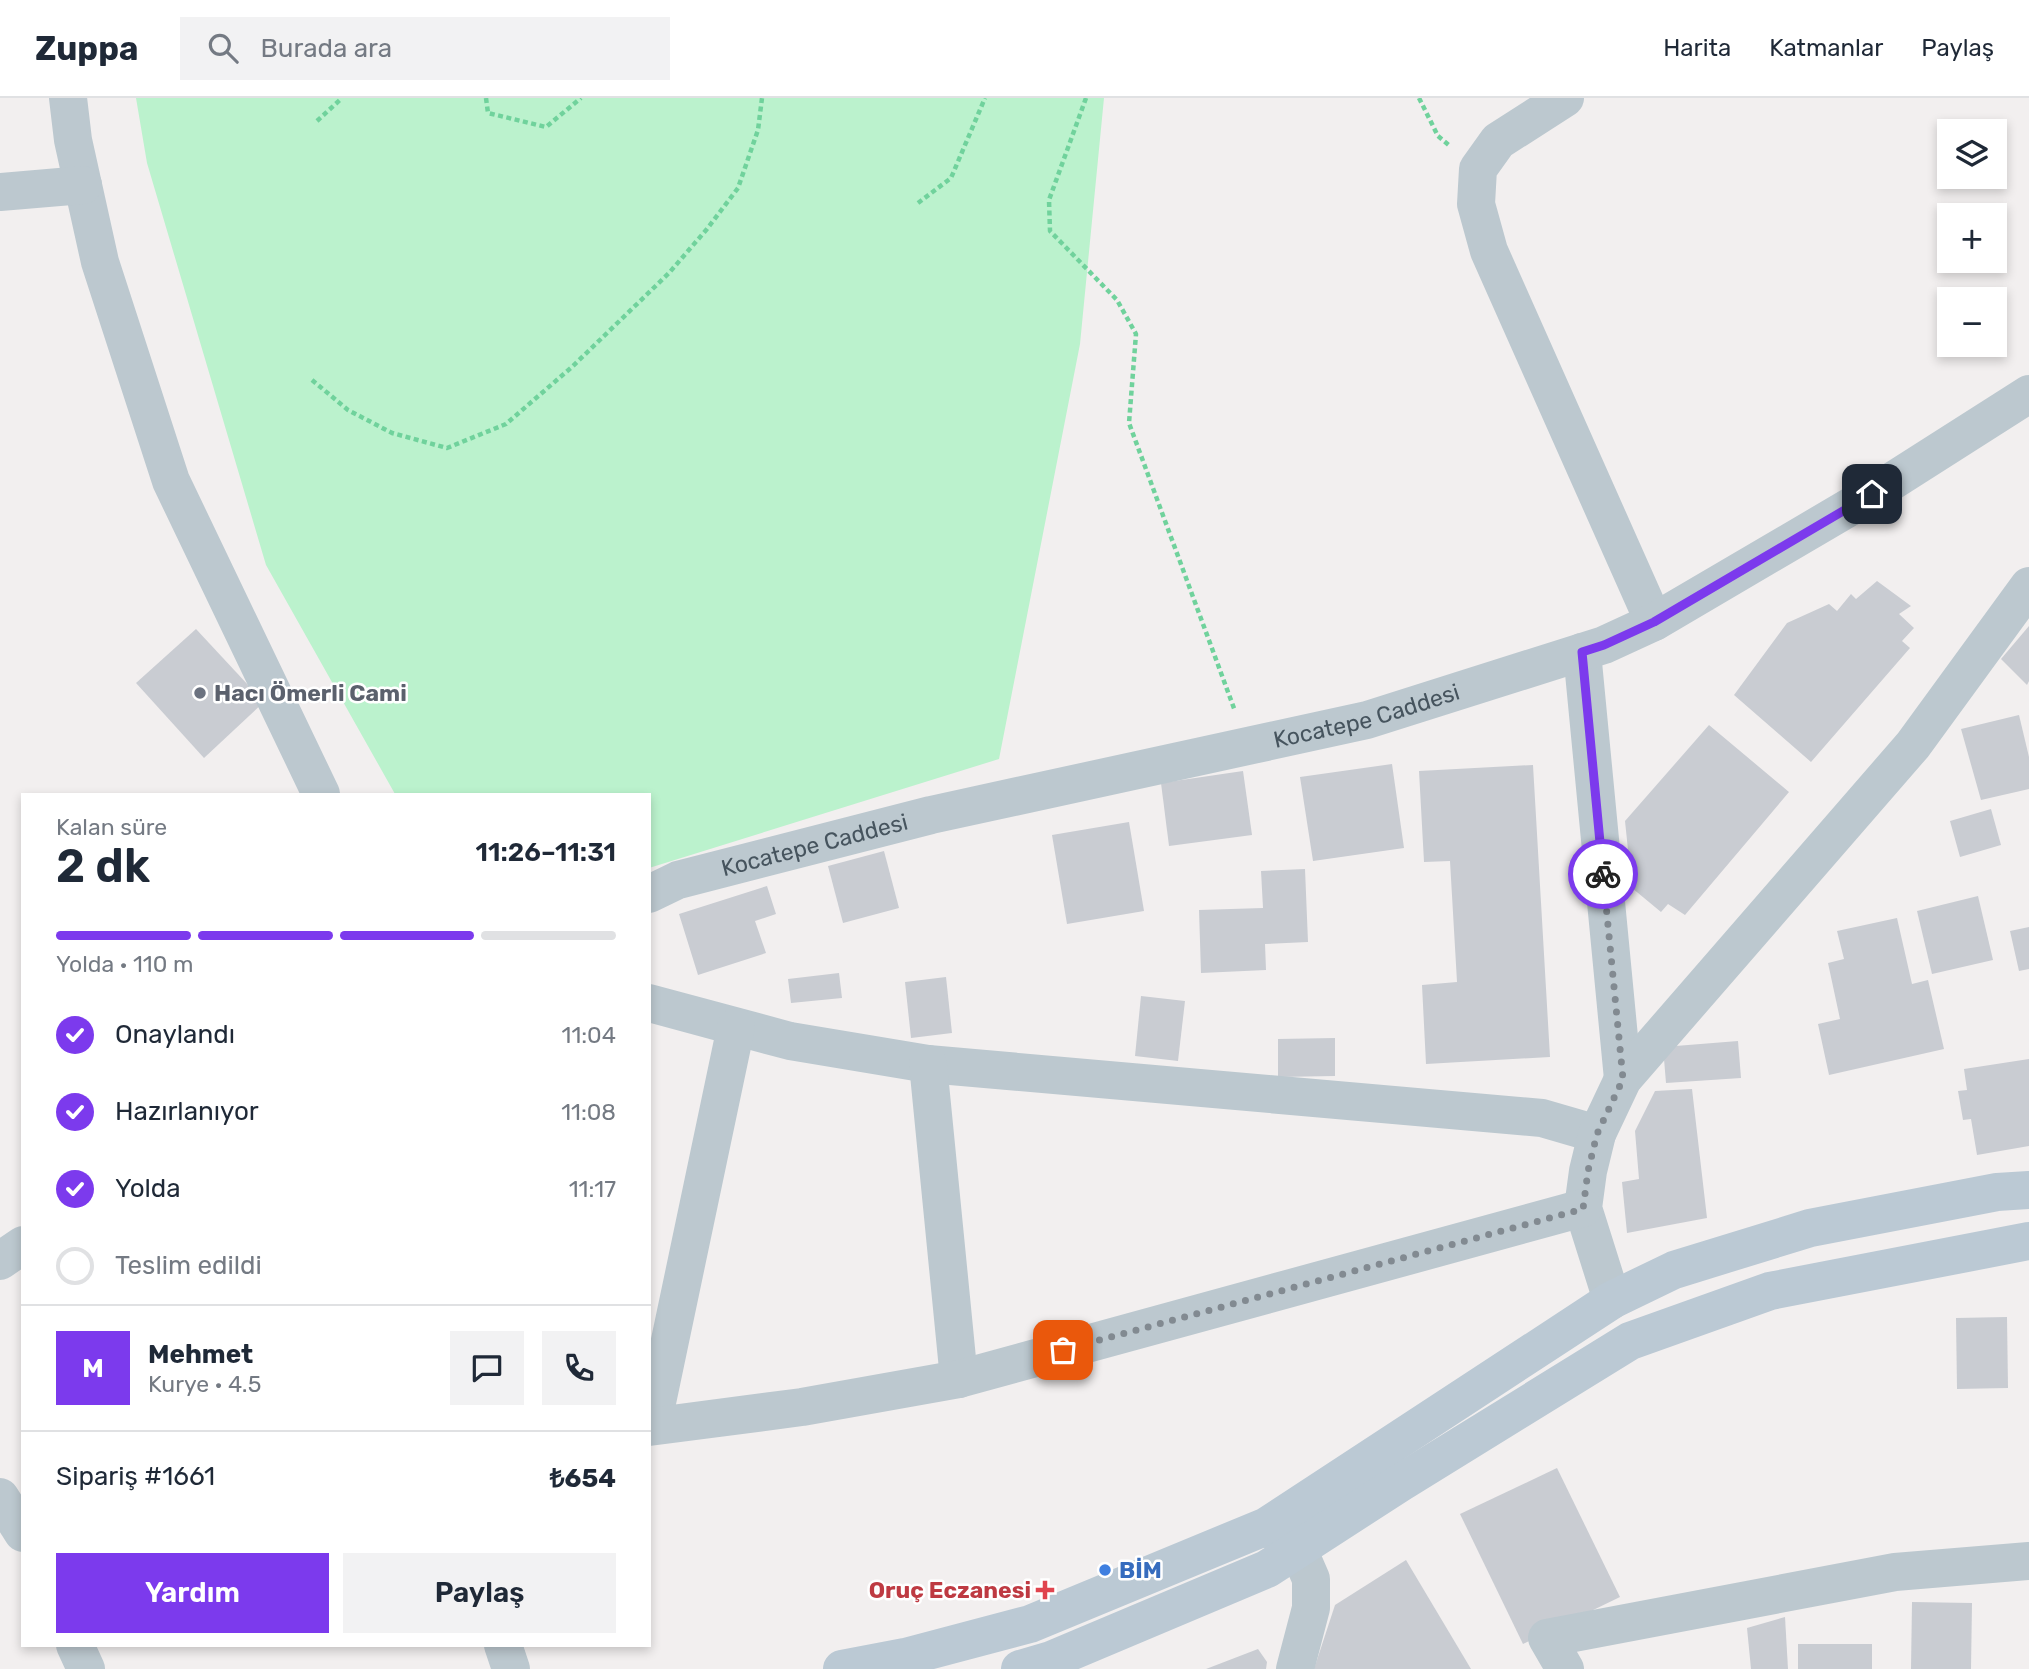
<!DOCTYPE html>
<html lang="tr">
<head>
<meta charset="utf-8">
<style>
	:root { --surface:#fff; --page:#f2f2f3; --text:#1f2937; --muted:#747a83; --line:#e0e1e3; --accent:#7c3aed }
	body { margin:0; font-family:Rubik,sans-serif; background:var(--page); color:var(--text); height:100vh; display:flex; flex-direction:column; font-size:26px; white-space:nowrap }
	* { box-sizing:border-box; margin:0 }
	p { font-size:23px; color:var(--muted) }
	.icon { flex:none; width:38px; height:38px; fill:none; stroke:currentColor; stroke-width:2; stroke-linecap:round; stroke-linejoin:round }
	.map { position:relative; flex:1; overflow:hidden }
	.details { position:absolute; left:21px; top:695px; width:630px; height:854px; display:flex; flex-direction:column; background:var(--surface); border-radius:0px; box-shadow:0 4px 10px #0003 }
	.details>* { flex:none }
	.controls { position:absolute; left:1937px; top:21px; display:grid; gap:14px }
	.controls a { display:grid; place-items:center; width:70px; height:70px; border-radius:0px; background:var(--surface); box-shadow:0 4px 10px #0003; font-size:35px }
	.pin { position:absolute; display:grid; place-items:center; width:60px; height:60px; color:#fff; margin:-30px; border-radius:14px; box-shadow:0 4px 10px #0006 }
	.courier { position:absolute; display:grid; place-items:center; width:70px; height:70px; margin:-35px; border:5px solid #7c3aed; border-radius:50%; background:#fff; color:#222; box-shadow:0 2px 9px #0007 }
	.summary em { font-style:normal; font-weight:600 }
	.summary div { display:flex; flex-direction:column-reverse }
	.summary { display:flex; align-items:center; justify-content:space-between; height:119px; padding:0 35px }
	h1 { font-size:46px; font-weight:600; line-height:52px }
	.bar { display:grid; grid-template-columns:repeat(4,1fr); gap:10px 7px; align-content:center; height:84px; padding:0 35px }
	.bar i { height:9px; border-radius:5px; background:var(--line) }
	.bar .active { background:var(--accent) }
	.bar p { grid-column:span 4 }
	.line { display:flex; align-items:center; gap:18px; padding:0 35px; border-top:2px solid var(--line) }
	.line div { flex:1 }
	.round { display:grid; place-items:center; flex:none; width:74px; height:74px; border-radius:0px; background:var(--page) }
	ol { padding:0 35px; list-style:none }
	li { display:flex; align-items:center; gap:21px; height:77px }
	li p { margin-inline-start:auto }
	li .icon { padding:7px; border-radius:50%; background:var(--accent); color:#fff; stroke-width:4 }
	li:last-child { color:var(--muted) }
	li i { width:38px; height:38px; border:4px solid var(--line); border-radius:50% }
	.primary-button { display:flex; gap:14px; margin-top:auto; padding:14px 35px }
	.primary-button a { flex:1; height:80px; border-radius:0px; background:var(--accent); color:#fff; font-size:28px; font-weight:600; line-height:80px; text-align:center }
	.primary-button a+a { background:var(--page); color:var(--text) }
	header { display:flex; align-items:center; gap:42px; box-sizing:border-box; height:98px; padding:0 35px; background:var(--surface); border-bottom:2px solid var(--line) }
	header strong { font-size:33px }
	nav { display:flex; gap:38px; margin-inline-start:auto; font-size:24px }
	.search { width:490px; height:63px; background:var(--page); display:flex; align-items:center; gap:18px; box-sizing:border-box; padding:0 24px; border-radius:0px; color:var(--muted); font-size:26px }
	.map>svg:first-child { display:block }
	.green { fill:#bbf2cd }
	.building { fill:#c9ccd2 }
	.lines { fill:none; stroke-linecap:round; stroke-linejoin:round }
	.path { stroke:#70d29c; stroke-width:4.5; stroke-dasharray:5 3.5; stroke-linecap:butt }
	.minor { stroke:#bcc8cf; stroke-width:38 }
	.tertiary { stroke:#bcc8cf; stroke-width:38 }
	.secondary { stroke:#bbc9d4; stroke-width:38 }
	.done { stroke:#828a91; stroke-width:7; stroke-dasharray:0 12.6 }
	.route { stroke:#7c3aed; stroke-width:9 }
	.worship-dot { fill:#6b7280; stroke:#fff; stroke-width:2.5 }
	.shop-dot { fill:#3f7fe0; stroke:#fff; stroke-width:2.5 }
	.health-dot { fill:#e0444e; stroke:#fff; stroke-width:2.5 }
	.labels { text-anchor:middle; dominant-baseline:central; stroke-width:5; stroke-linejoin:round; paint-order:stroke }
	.worship-label { font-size:23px; font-weight:bold; fill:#5b616d; stroke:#fff; text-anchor:start }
	.street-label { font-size:23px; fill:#46545e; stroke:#fff }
	.shop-label { font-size:23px; font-weight:bold; fill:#366cbe; stroke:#fff; text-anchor:start }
	.health-label { font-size:23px; font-weight:bold; fill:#be3a42; stroke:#fff; text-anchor:end }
</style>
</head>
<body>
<header>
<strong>Zuppa</strong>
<div class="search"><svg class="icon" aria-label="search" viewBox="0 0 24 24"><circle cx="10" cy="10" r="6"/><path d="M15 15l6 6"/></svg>Burada ara</div>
<nav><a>Harita</a><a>Katmanlar</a><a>Paylaş</a></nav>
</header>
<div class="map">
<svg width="2029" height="1571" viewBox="0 0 2029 1571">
	<rect width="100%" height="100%" fill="#f2efef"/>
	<!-- green -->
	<path class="green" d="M136 0H1104L1080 246 999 661 649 770V696H395L266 467 147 65Z"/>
	<!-- building -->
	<g class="building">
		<path d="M1877 483 1911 508 1899 516 1914 530 1902 543 1910 550 1811 664 1734 597 1787 525 1829 506 1837 513 1851 496 1856 501Z"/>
		<path d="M2029 528V583L2027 587 2001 561Z"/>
		<path d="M196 531 264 604 204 660 136 585Z"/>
		<path d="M2019 617 2029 659V691L1981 702 1961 631Z"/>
		<path d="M1709 627 1789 694 1685 817 1668 806 1661 814 1632 790 1625 723Z"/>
		<path d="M1392 666 1404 750 1313 763 1300 679Z"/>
		<path d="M1533 667 1550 959 1426 966 1422 887 1457 884 1450 763 1424 764 1419 673Z"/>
		<path d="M1243 673 1252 737 1169 748 1161 685Z"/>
		<path d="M1991 711 2001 747 1960 759 1950 723Z"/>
		<path d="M1129 724 1144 813 1067 826 1052 737Z"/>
		<path d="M884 753 899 810 843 825 828 768Z"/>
		<path d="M1305 771 1308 844 1265 846 1266 872 1201 875 1199 812 1263 810 1261 773Z"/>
		<path d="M767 788 776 816 755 823 766 855 698 877 679 816Z"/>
		<path d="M1978 798 1993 862 1932 876 1917 813Z"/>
		<path d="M1897 820 1912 886 1928 882 1944 951 1829 977 1818 926 1840 921 1828 865 1844 861 1837 833Z"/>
		<path d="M2029 829V871L2019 873 2010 833Z"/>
		<path d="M839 875 842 900 791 905 788 881Z"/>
		<path d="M946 879 952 935 911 940 905 884Z"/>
		<path d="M1141 898 1185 903 1178 963 1135 958Z"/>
		<path d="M1335 940V978L1278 979V941Z"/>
		<path d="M1738 943 1741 980 1666 985 1663 949Z"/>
		<path d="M2029 961V1048L1977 1057 1971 1021 1963 1022 1958 993 1967 992 1964 971Z"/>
		<path d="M1692 991 1707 1120 1627 1135 1622 1084 1639 1081 1635 1033 1655 993Z"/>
		<path d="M2007 1219 2008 1290 1957 1291 1956 1220Z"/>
		<path d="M1557 1370 1620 1499 1523 1546 1460 1416Z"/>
		<path d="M1406 1462 1471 1571H1314L1335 1507Z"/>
		<path d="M1912 1504 1972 1505 1971 1571H1911Z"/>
		<path d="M1785 1519 1788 1571H1751L1747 1530Z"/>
		<rect x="1798" y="1546" width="74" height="25"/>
		<path d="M1258 1551 1267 1564 1266 1571H1206Z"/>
	</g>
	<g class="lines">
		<!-- path -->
		<g class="path">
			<path d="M486 0 488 15 546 29 581 0"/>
			<path d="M1086 0 1049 102 1050 133 1117 202 1136 236 1129 325 1235 613"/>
			<path d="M1419 0 1438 38 1450 48"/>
			<path d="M317 23 342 0"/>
			<path d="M918 105 951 80 985 0"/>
			<path d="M312 282 348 312 392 335 447 350 506 326 573 268 669 175 707 131 738 90 758 32 762 0"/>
		</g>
		<!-- minor -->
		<g class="minor">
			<path d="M68 0 73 42 100 164 171 383 321 696"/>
			<path d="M1565 0 1498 43 1478 71 1476 106 1489 153 1654 524"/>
			<path d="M0 94 83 87"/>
			<path d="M1582 554 1623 981"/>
			<path d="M649 905 790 943 928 966 1542 1020 1597 1036"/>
			<path d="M928 966 959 1281"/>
			<path d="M0 1163 23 1147"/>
			<path d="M1612 1202 1583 1110 1588 1073 1597 1036 1623 981 1913 647 2029 488"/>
			<path d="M652 1328 736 929"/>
			<path d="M649 1329 802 1309 959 1281 1583 1110"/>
			<path d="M0 1399 23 1435"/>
			<path d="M1271 1431 1298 1451 1311 1481V1510L1295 1571"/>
			<path d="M75 1547 86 1571"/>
			<path d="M503 1547 511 1571"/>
			<path d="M1565 1571 1547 1540 1895 1474 2029 1463"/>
		</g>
		<!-- tertiary -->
		<path class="tertiary" id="s1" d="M649 796 678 782 931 717 1367 622 1604 547 1654 524 1872 396 2029 296"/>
		<!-- secondary -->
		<g class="secondary">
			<path d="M842 1571 905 1559 1030 1526 1267 1428 1612 1202 1674 1172 1810 1130 1997 1094 2029 1092"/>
			<path d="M1020 1571 1051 1562 1267 1471 1400 1385 1630 1243 1770 1193 2029 1143"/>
		</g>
	</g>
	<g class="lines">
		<!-- done -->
		<path class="done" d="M1063 1252 1583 1111 1588 1073 1597 1036 1623 981 1603 776"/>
		<!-- route -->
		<path class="route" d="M1603 776 1582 554 1604 547 1654 524 1872 396"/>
	</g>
	<!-- markers -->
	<circle class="worship-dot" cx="200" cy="595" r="7"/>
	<circle class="shop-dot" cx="1105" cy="1472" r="7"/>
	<path class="health-dot" d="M1041.5 1481.5h7v7h7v7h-7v7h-7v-7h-7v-7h7z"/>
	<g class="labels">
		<!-- worship labels -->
		<g class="worship-label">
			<text x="214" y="595">Hacı Ömerli Cami</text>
		</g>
		<!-- street labels -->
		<g class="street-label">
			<text stroke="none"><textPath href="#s1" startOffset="740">Kocatepe Caddesi</textPath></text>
			<text stroke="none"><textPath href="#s1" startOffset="173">Kocatepe Caddesi</textPath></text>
		</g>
		<!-- shop labels -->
		<g class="shop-label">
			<text x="1119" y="1472">BİM</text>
		</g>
		<!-- health labels -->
		<g class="health-label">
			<text x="1031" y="1492">Oruç Eczanesi</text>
		</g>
	</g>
</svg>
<div class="controls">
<a><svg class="icon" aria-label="layers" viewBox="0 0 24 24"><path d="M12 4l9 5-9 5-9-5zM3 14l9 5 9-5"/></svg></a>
<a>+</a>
<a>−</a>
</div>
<div class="pin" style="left:1063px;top:1252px;background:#ea580c"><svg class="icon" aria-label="bag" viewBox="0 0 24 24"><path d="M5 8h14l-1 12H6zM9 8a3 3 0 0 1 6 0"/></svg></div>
<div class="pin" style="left:1872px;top:396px;background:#1f2937"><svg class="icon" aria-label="home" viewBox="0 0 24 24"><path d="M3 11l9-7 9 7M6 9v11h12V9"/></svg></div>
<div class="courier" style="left:1603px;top:776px"><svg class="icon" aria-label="bike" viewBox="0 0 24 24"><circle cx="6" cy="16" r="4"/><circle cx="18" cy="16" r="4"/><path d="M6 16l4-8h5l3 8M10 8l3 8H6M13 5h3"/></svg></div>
<section class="details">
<div class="summary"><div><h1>2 dk</h1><p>Kalan süre</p></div><em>11:26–11:31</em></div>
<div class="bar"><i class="active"></i><i class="active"></i><i class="active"></i><i></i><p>Yolda · 110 m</p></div>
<ol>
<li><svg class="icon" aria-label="check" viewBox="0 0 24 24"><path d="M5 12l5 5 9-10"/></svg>Onaylandı<p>11:04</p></li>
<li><svg class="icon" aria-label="check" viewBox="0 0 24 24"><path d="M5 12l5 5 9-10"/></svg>Hazırlanıyor<p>11:08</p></li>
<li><svg class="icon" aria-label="check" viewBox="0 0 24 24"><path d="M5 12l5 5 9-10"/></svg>Yolda<p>11:17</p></li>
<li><i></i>Teslim edildi</li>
</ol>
<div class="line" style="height:126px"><b class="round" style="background:var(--accent);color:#fff">M</b><div><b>Mehmet</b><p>Kurye · 4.5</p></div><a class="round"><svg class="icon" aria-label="chat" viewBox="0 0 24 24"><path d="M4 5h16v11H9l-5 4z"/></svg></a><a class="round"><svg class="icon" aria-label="phone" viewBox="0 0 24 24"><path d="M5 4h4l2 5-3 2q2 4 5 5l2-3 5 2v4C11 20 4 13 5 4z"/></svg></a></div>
<div class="line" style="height:91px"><div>Sipariş #1661</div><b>₺654</b></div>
<div class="primary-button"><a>Yardım</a><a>Paylaş</a></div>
</section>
</div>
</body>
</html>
